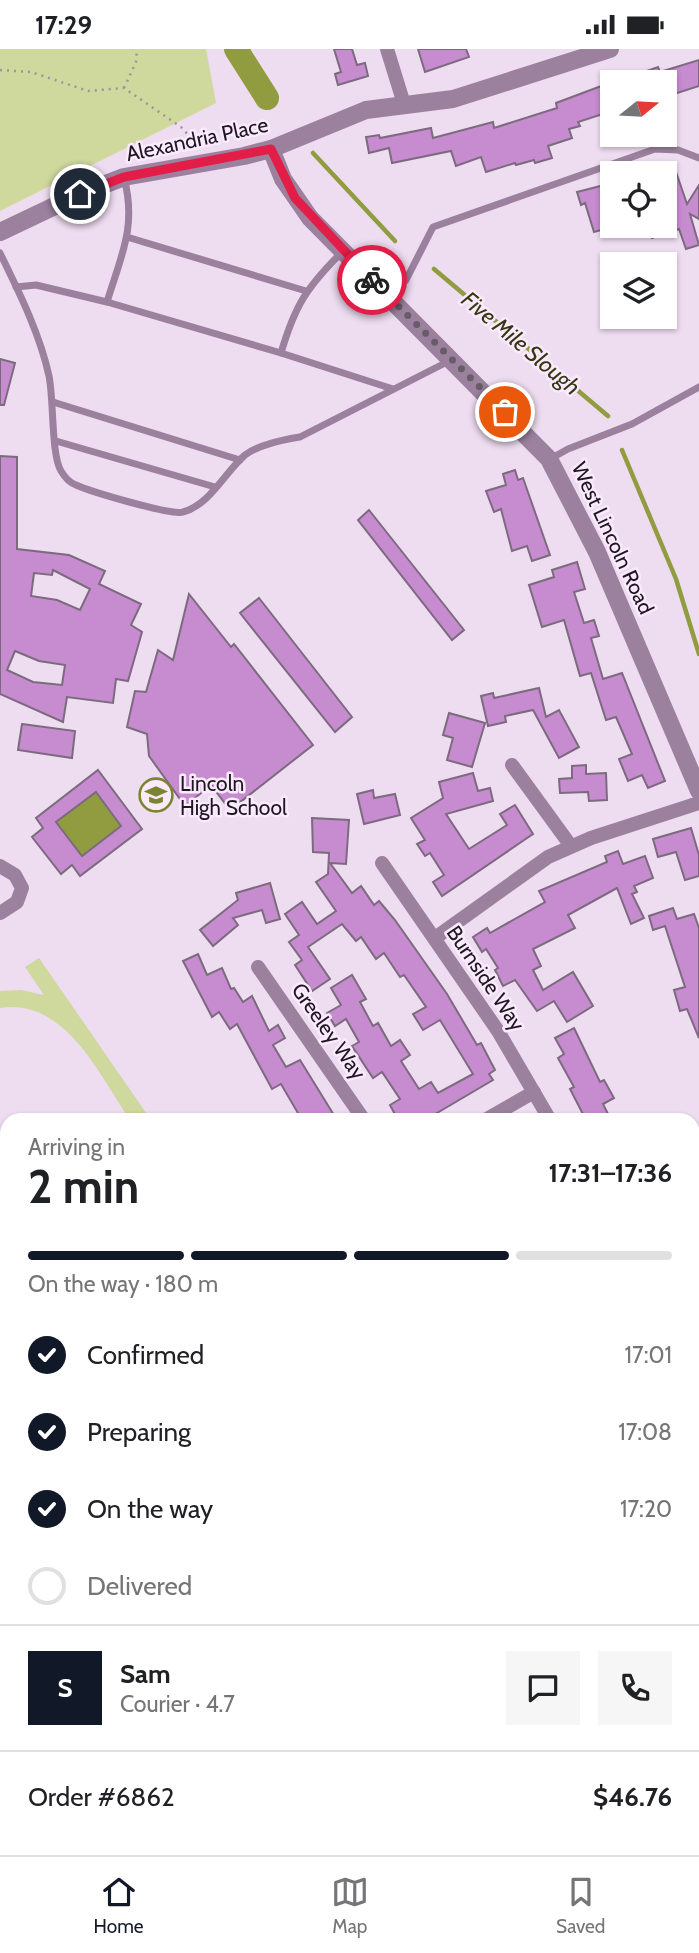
<!DOCTYPE html>
<html lang="en">
<head>
<meta charset="utf-8">
<style>
	:root { --surface:#fff; --page:#f6f6f6; --text:#202124; --muted:#757577; --line:#e0e0e0; --accent:#111827 }
	body { margin:0; font-family:Cabin,sans-serif; background:var(--page); color:var(--text); height:100vh; display:flex; flex-direction:column; font-size:26px; white-space:nowrap }
	* { box-sizing:border-box; margin:0 }
	p { font-size:23px; color:var(--muted) }
	.icon { flex:none; width:38px; height:38px; fill:none; stroke:currentColor; stroke-width:2; stroke-linecap:round; stroke-linejoin:round }
	.map { position:relative; flex:1; overflow:hidden }
	.sheet { position:absolute; left:0px; top:1064px; width:700px; height:742px; display:flex; flex-direction:column; background:var(--surface); border-radius:21px 21px 0 0; box-shadow:0 2px 5px #0004 }
	.sheet>* { flex:none }
	.needle { width:46px; rotate:72deg }
	.tools { position:absolute; left:600px; top:21px; display:grid; gap:14px }
	.tools a { display:grid; place-items:center; width:77px; height:77px; border-radius:0px; background:var(--surface); box-shadow:0 2px 5px #0004; font-size:35px }
	.pin { position:absolute; display:grid; place-items:center; width:60px; height:60px; color:#fff; margin:-30px; border:4px solid #fff; border-radius:50%; box-shadow:0 2px 7px #0007 }
	.courier { position:absolute; display:grid; place-items:center; width:70px; height:70px; margin:-35px; border:5px solid #e11d48; border-radius:50%; background:#fff; color:#222; box-shadow:0 2px 9px #0007 }
	.summary em { font-style:normal; font-weight:800 }
	.summary div { display:flex; flex-direction:column-reverse }
	.summary { display:flex; align-items:center; justify-content:space-between; height:119px; padding:0 28px }
	h1 { font-size:46px; font-weight:800; line-height:52px }
	.bar { display:grid; grid-template-columns:repeat(4,1fr); gap:10px 7px; align-content:center; height:84px; padding:0 28px }
	.bar i { height:9px; border-radius:5px; background:var(--line) }
	.bar .current { background:var(--accent) }
	.bar p { grid-column:span 4 }
	.line { display:flex; align-items:center; gap:18px; padding:0 28px; border-top:2px solid var(--line) }
	.line div { flex:1 }
	.round { display:grid; place-items:center; flex:none; width:74px; height:74px; border-radius:0px; background:var(--page) }
	ol { padding:0 28px; list-style:none }
	li { display:flex; align-items:center; gap:21px; height:77px }
	li p { margin-inline-start:auto }
	li .icon { padding:7px; border-radius:50%; background:var(--accent); color:#fff; stroke-width:4 }
	li:last-child { color:var(--muted) }
	li i { width:38px; height:38px; border:4px solid var(--line); border-radius:50% }
	.status { display:flex; justify-content:space-between; align-items:center; height:49px; padding:0 35px; background:var(--surface); direction:ltr }
	.status svg { height:19px; fill:currentColor }
	.dock { display:flex; justify-content:space-around; align-items:center; height:98px; border-top:2px solid var(--line); background:var(--surface); font-size:19px; color:var(--muted) }
	.dock a { display:grid; justify-items:center; gap:4px }
	.dock .current { color:var(--accent) }
	.map>svg:first-child { display:block }
	.green { fill:#cfd89d }
	.water { fill:#919c40 }
	.lines { fill:none; stroke-linecap:round; stroke-linejoin:round }
	.stream { stroke:#919c40; stroke-width:4.5 }
	.river { stroke:#919c40; stroke-width:24 }
	.building { fill:#c78bd0; stroke:#7c6b7e; stroke-width:2; fill-rule:evenodd }
	.path { stroke:#a092a1; stroke-width:2.5; stroke-dasharray:2 5; stroke-linecap:butt }
	.service { stroke:#9b819e; stroke-width:7 }
	.minor { stroke:#9b819e; stroke-width:14 }
	.tertiary { stroke:#9b819e; stroke-width:18 }
	.secondary { stroke:#77527d; stroke-width:18 }
	.done { stroke:#675c68; stroke-width:7; stroke-dasharray:0 12.6 }
	.route { stroke:#e11d48; stroke-width:9 }
	.labels { text-anchor:middle; dominant-baseline:central; stroke-width:5; stroke-linejoin:round; paint-order:stroke }
	.street-label { font-size:21px; fill:#1e171f; stroke:#fbe9fe }
	.poi-label { font-size:21px; fill:#1e171f; stroke:#fbe9fe; text-anchor:start }
	.water-label { font-size:23px; font-style:italic; fill:#353912; stroke:#fbe9fe }
</style>
</head>
<body>
<div class="status"><b>17:29</b><svg viewBox="0 0 49 12"><path d="M0 12V9h3v3zM5 12V6h3v6zM10 12V3h3v9zM15 12V0h3v12zM26 1h20v11H26zM47 4h2v5h-2z"/></svg></div>
<div class="map">
<svg width="699" height="1806" viewBox="0 0 699 1806">
	<rect width="100%" height="100%" fill="#eedcf0"/>
	<!-- green -->
	<g class="green">
		<path d="M0 0H206L216 54 0 162Z"/>
		<path d="M39 909 151 1071H130C99 1026 66 949 0 959V942L21 941 44 946 25 918Z"/>
	</g>
	<!-- water -->
	<path class="water" d="M96 743 121 777 82 807 56 773Z"/>
	<g class="lines">
		<!-- stream -->
		<g class="stream">
			<path d="M313 104 395 192"/>
			<path d="M434 220 608 367"/>
			<path d="M622 401 676 530 699 605"/>
		</g>
		<!-- river -->
		<path class="river" d="M236 0 267 49"/>
	</g>
	<!-- building -->
	<g class="building">
		<path d="M334 0H352L357 16 365 14 368 27 338 36 335 25 341 23Z"/>
		<path d="M418 0H466L469 8 425 23Z"/>
		<path d="M699 11V37L665 48V33H616L658 18 660 23Z"/>
		<path d="M612 33V62L578 73 580 77 569 80 572 89 548 97 552 109 535 114 534 111 516 116 515 114 486 123 481 108 456 117 451 102 392 114 389 99 369 104 366 88 379 86 380 89 431 79 433 89 493 73 494 79 557 59 556 54Z"/>
		<path d="M674 117 687 155 699 136V170L690 165 699 196 686 200 679 180 652 189 648 177H665V120Z"/>
		<path d="M612 134V178L594 183 585 154 581 156 577 143Z"/>
		<path d="M0 310 15 314 4 356H0Z"/>
		<path d="M0 407 17 408V500L69 506 105 522 99 535 141 555 131 576 142 583 128 632 116 630 113 654 67 648 63 673 0 645ZM53 521 90 540 80 561 57 551 31 547 34 524 52 526ZM15 602 39 612 65 616 62 636 33 633 7 621Z"/>
		<path d="M515 421 518 431 523 429 550 506 532 512 527 497 512 502 501 460 494 463 486 442 506 436 503 425Z"/>
		<path d="M369 461 464 581 452 591 358 471Z"/>
		<path d="M577 513 585 540 574 543 584 574 594 571 599 587 591 589 603 630 622 624 665 732 648 739 642 726 628 732 619 710 632 705 616 668 606 671 591 624 580 627 564 571 542 578 529 536 554 528 552 521Z"/>
		<path d="M189 545 231 598 234 595 313 696 230 761 211 736 185 757 149 707 147 685 127 678 135 642 146 643 158 601 173 611Z"/>
		<path d="M259 549 352 668 335 683 240 564Z"/>
		<path d="M539 639 546 668 559 661 579 698 559 709 533 661 505 667 506 673 488 677 481 647 493 644 494 649Z"/>
		<path d="M449 664 485 674 472 718 447 711 453 689 443 686Z"/>
		<path d="M22 675 75 682 72 709 18 701Z"/>
		<path d="M586 716V725L606 724 607 751 589 752 588 743 560 744 559 730 572 729V717Z"/>
		<path d="M98 721 142 780 80 827 72 816 61 825 32 788 43 779 36 769ZM96 743 121 777 82 807 56 773Z"/>
		<path d="M473 724 478 742 490 739 493 752 446 765 469 800 507 776 500 765 515 756 533 785 442 847 433 833 444 826 430 804 425 807 417 795 425 791 411 769 443 749 439 733Z"/>
		<path d="M373 741 374 749 395 745 400 766 364 775 357 745Z"/>
		<path d="M312 769 349 771 346 815 330 814 352 844 361 837 374 856 379 852 395 871 447 945 477 996 481 994 495 1021 489 1025 493 1031 425 1071H398L390 1056 400 1050 382 1023 373 1029 352 997 359 993 346 970 335 977 327 964 341 956 331 939 352 926 366 950 360 953 373 977 378 974 391 997 400 991 410 1006 401 1012 419 1040 431 1033 438 1044 473 1025 440 971 423 981 413 965 426 958 404 926 400 928 384 904 376 910 361 888 356 892 342 875 308 898 330 930 312 942 295 916 302 911 289 893 299 886 285 865 302 853 317 875 336 862 316 833 328 825 329 804 313 803Z"/>
		<path d="M691 779 699 806V827L685 831 676 803 658 808 653 790Z"/>
		<path d="M618 802 623 815 645 807 653 829 634 837 637 843 632 845 644 869 631 875 617 839 568 866 575 879 533 900 541 917 533 921 543 941 573 923 593 957 567 973 554 952 537 962 515 931 503 937 495 921 498 919 486 900 482 903 473 888 487 879 490 884 545 853 539 842 607 813 605 807Z"/>
		<path d="M270 834 280 870 266 874 262 861 233 869 238 876 213 897 200 881 238 851 236 844Z"/>
		<path d="M673 859 677 870 694 865 699 879V989L687 960 680 962 674 941 685 938 665 877 653 881 649 867Z"/>
		<path d="M198 905 207 926 222 919 231 940 234 939 243 953 252 947 269 982 278 976 285 989 273 996 286 1018 300 1011 337 1071H302L281 1035 272 1040 237 975 230 980 219 963 212 968 183 912Z"/>
		<path d="M574 979 600 1033 604 1031 614 1049 603 1055 611 1071H586L570 1040 574 1038 558 1009 564 1005 555 989Z"/>
	</g>
	<g class="lines">
		<!-- path -->
		<g class="path">
			<path d="M0 21 31 23 88 42 124 39 181 78 199 98"/>
			<path d="M124 39 136 13 137 0"/>
		</g>
		<!-- service -->
		<g class="service">
			<path d="M127 188 306 242"/>
			<path d="M342 203C307 238 295 256 281 304L393 340"/>
			<path d="M0 204C19 243 40 285 49 327 54 351 51 405 61 422 64 427 70 434 76 436 89 442 172 467 183 463 210 456 225 423 245 406 260 395 283 391 300 388L449 312"/>
			<path d="M16 238 36 236 107 253C121 207 137 177 124 129"/>
			<path d="M389 248 406 231 433 178 655 100 678 101 699 109"/>
			<path d="M107 253 281 304"/>
			<path d="M53 353 240 411"/>
			<path d="M56 392 215 438"/>
			<path d="M550 410 568 400 632 375 699 338"/>
		</g>
		<!-- minor -->
		<g class="minor">
			<path d="M387 0 404 55"/>
			<path d="M512 716 571 797"/>
			<path d="M382 814 498 982 550 1071"/>
			<path d="M0 817 15 826 22 839 17 853 0 864"/>
			<path d="M435 889 548 808 591 789 699 754"/>
			<path d="M258 918 364 1071"/>
			<path d="M485 1071 534 1043"/>
			<path d="M693 1374 699 1390"/>
			<path d="M0 1401 7 1413"/>
			<path d="M693 1565 699 1562"/>
			<path d="M338 1799 341 1806"/>
			<path d="M123 1806 138 1799"/>
		</g>
		<!-- tertiary -->
		<g class="tertiary">
			<path d="M271 100 283 130 310 169 549 410 597 503 699 742"/>
			<path d="M0 183 80 145 124 128 244 107 271 100 366 61 453 50 610 0"/>
		</g>
		<!-- secondary -->
		<g class="secondary">
			<path d="M693 1761 699 1758"/>
			<path d="M576 1806 594 1799"/>
		</g>
	</g>
	<g class="lines">
		<!-- done -->
		<path class="done" d="M372 231 505 363"/>
		<!-- route -->
		<path class="route" d="M80 145 124 128 271 100 295 149 372 231"/>
	</g>
	<!-- icons -->
	<defs>
		<symbol id="school-ring" viewBox="-11 -11 22 22"><circle r="9.5" fill="#fbe9fe" stroke="#7b8531" stroke-width="1.5"/><path d="M0-5L7-2L0 1L-7-2ZM-4 1L0 2.5L4 1V4Q0 6-4 4Z" fill="#7b8531"/></symbol>
	</defs>
	<g fill-rule="evenodd">
		<use href="#school-ring" x="137" y="727" width="38" height="38"/>
	</g>
	<g class="labels">
		<!-- street labels -->
		<g class="street-label">
			<text transform="translate(197 90) rotate(-12)">Alexandria Place</text>
			<text transform="translate(613 489) rotate(65)">West Lincoln Road</text>
			<text transform="translate(486 929) rotate(56)">Burnside Way</text>
			<text transform="translate(329 982) rotate(55)">Greeley Way</text>
		</g>
		<!-- poi labels -->
		<g class="poi-label">
			<text x="180" y="734">Lincoln<tspan x="180" dy="24">High School</tspan></text>
		</g>
		<!-- water labels -->
		<g class="water-label">
			<text transform="translate(521 294) rotate(40)">Five Mile Slough</text>
		</g>
	</g>
</svg>
<div class="tools">
<a><svg class="needle" viewBox="-14 -14 28 28"><path d="M0-13l5 13h-10z" fill="#e53935"/><path d="M0 13l5-13h-10z" fill="#757577"/></svg></a>
<a><svg class="icon" aria-label="locate" viewBox="0 0 24 24"><circle cx="12" cy="12" r="6"/><path d="M12 2v4M12 18v4M2 12h4M18 12h4"/></svg></a>
<a><svg class="icon" aria-label="layers" viewBox="0 0 24 24"><path d="M12 4l9 5-9 5-9-5zM3 14l9 5 9-5"/></svg></a>
</div>
<div class="pin" style="left:505px;top:363px;background:#ea580c"><svg class="icon" aria-label="bag" viewBox="0 0 24 24"><path d="M5 8h14l-1 12H6zM9 8a3 3 0 0 1 6 0"/></svg></div>
<div class="pin" style="left:80px;top:145px;background:#1f2937"><svg class="icon" aria-label="home" viewBox="0 0 24 24"><path d="M3 11l9-7 9 7M6 9v11h12V9"/></svg></div>
<div class="courier" style="left:372px;top:231px"><svg class="icon" aria-label="bike" viewBox="0 0 24 24"><circle cx="6" cy="16" r="4"/><circle cx="18" cy="16" r="4"/><path d="M6 16l4-8h5l3 8M10 8l3 8H6M13 5h3"/></svg></div>
<section class="sheet">
<div class="summary"><div><h1>2 min</h1><p>Arriving in</p></div><em>17:31–17:36</em></div>
<div class="bar"><i class="current"></i><i class="current"></i><i class="current"></i><i></i><p>On the way · 180 m</p></div>
<ol>
<li><svg class="icon" aria-label="check" viewBox="0 0 24 24"><path d="M5 12l5 5 9-10"/></svg>Confirmed<p>17:01</p></li>
<li><svg class="icon" aria-label="check" viewBox="0 0 24 24"><path d="M5 12l5 5 9-10"/></svg>Preparing<p>17:08</p></li>
<li><svg class="icon" aria-label="check" viewBox="0 0 24 24"><path d="M5 12l5 5 9-10"/></svg>On the way<p>17:20</p></li>
<li><i></i>Delivered</li>
</ol>
<div class="line" style="height:126px"><b class="round" style="background:var(--accent);color:#fff">S</b><div><b>Sam</b><p>Courier · 4.7</p></div><a class="round"><svg class="icon" aria-label="chat" viewBox="0 0 24 24"><path d="M4 5h16v11H9l-5 4z"/></svg></a><a class="round"><svg class="icon" aria-label="phone" viewBox="0 0 24 24"><path d="M5 4h4l2 5-3 2q2 4 5 5l2-3 5 2v4C11 20 4 13 5 4z"/></svg></a></div>
<div class="line" style="height:91px"><div>Order #6862</div><b>$46.76</b></div>
</section>
</div>
<nav class="dock">
<a class="current"><svg class="icon" aria-label="home" viewBox="0 0 24 24"><path d="M3 11l9-7 9 7M6 9v11h12V9"/></svg>Home</a>
<a><svg class="icon" aria-label="map" viewBox="0 0 24 24"><path d="M3 6l6-2 6 2 6-2v14l-6 2-6-2-6 2zM9 4v14M15 6v14"/></svg>Map</a>
<a><svg class="icon" aria-label="saved" viewBox="0 0 24 24"><path d="M7 4h10v16l-5-4-5 4z"/></svg>Saved</a>
</nav>
</body>
</html>
